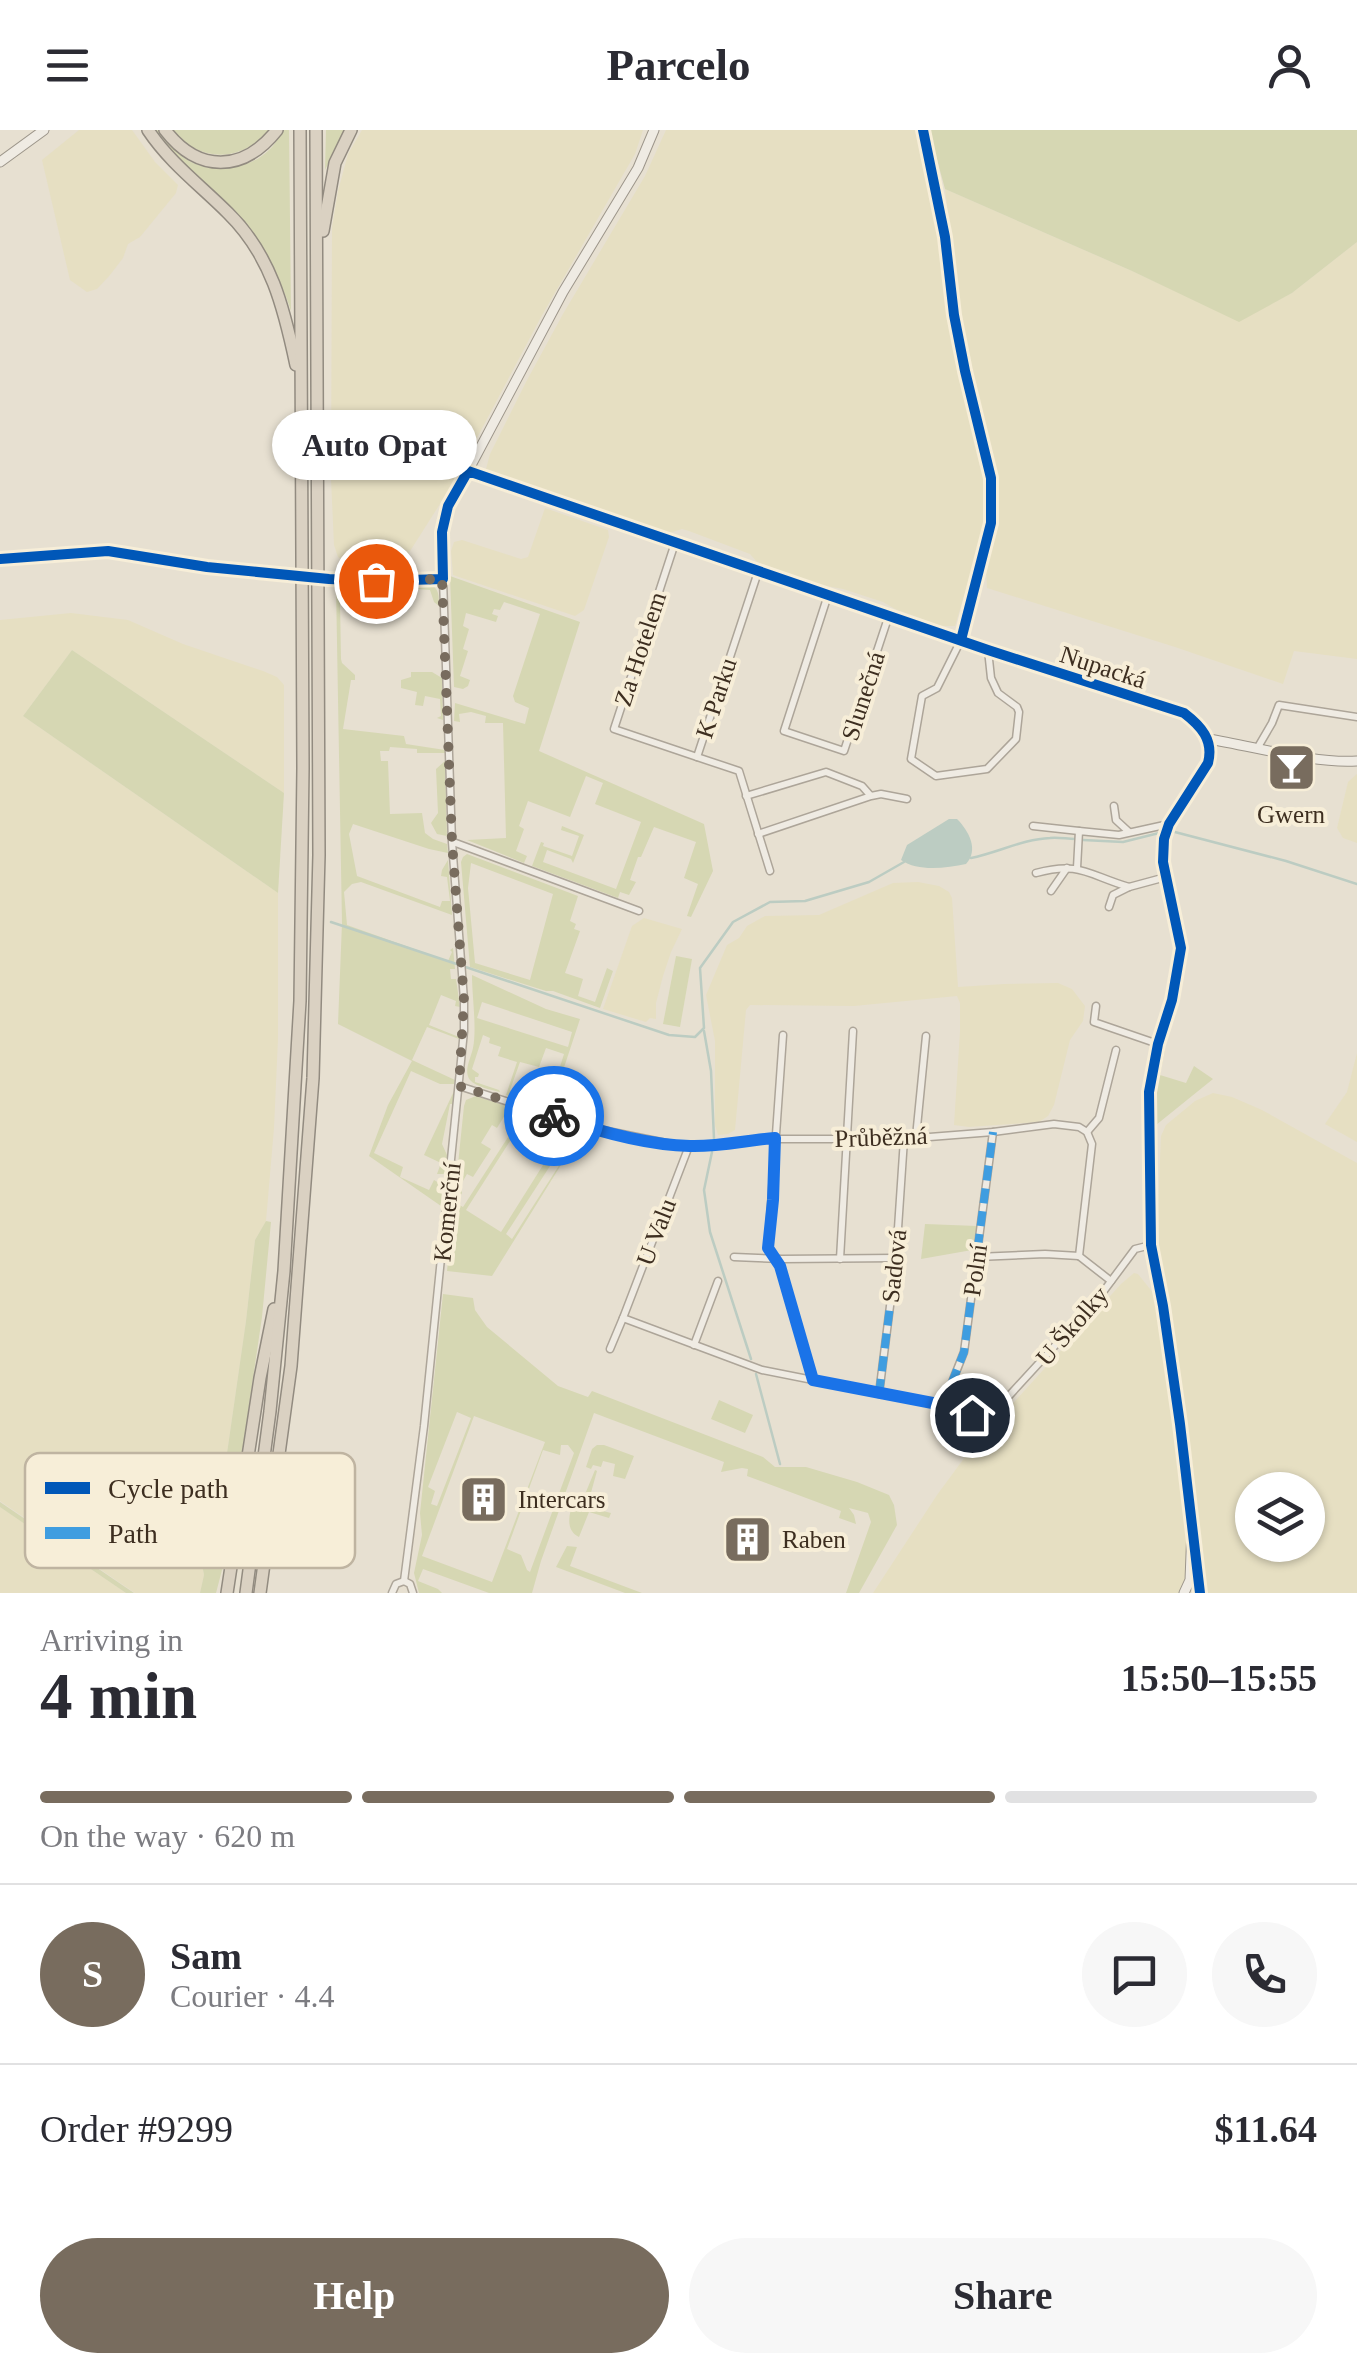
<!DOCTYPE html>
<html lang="en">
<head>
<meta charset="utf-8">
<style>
	:root { --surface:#fff; --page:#f7f7f7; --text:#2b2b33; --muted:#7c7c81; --line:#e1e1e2; --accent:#786c5e }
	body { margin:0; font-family:Georgia,serif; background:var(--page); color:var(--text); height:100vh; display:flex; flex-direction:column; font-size:38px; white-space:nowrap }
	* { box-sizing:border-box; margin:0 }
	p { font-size:32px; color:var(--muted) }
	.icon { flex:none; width:55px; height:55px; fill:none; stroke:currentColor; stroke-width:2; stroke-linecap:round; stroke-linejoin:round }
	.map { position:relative; height:1463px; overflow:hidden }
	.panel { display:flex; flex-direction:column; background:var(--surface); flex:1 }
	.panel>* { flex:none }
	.controls { position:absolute; left:1235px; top:1342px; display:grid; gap:20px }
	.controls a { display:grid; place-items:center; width:90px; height:90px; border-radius:50%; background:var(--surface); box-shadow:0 2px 8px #0004; font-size:50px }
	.pin { position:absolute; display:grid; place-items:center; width:85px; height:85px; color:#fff; margin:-42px; border:5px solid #fff; border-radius:50%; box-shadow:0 2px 10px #0007 }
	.courier { position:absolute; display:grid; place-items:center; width:100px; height:100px; margin:-50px; border:8px solid #1a73e8; border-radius:50%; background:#fff; color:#222; box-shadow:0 2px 12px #0007 }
	.bubble { position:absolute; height:70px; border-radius:35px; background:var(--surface); box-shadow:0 2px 8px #0004; font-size:32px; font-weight:800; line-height:70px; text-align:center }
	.overview em { font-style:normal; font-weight:800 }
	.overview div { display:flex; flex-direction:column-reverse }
	.overview { display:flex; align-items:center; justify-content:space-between; height:170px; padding:0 40px }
	h1 { font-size:65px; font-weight:800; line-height:75px }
	.bar { display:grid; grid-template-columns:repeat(4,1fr); gap:15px 10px; align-content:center; height:120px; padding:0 40px }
	.bar i { height:12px; border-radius:8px; background:var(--line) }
	.bar .active { background:var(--accent) }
	.bar p { grid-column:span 4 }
	.line { display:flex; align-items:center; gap:25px; padding:0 40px; border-top:2px solid var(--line) }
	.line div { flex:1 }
	.round { display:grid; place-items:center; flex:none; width:105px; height:105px; border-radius:52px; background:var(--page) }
	.cta { display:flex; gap:20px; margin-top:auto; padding:20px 40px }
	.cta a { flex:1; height:115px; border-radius:60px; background:var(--accent); color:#fff; font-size:40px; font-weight:800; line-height:115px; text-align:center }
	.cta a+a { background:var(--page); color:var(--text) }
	header { display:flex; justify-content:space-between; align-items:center; height:130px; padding:0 40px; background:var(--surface); font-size:45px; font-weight:800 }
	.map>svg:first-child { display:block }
	.farmland { fill:#e6dfc2; fill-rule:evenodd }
	.green { fill:#d6d7b3; fill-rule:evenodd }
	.water { fill:#bcccc2 }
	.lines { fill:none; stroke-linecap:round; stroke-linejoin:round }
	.stream { stroke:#bcccc2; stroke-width:2.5 }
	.street-tunnel { stroke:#c5bcae; stroke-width:6; stroke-dasharray:6 3; stroke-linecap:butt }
	.street-casing { stroke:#ada599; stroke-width:9 }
	.secondary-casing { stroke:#9c958a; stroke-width:11 }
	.highway-casing { stroke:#928b80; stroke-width:14 }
	.street { stroke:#efebe3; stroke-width:6 }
	.secondary { stroke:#efebe3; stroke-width:9 }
	.highway { stroke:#dad1c2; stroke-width:11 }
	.quiet { stroke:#3f9de0; stroke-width:8; stroke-dasharray:15 8; stroke-linecap:butt }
	.cycleway-casing { stroke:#f7eed8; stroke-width:16 }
	.cycleway { stroke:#0057b8; stroke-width:10 }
	.done { stroke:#786c5e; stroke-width:10; stroke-dasharray:0 18 }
	.route { stroke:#1a73e8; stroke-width:12 }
	.labels { text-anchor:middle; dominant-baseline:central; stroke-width:8; stroke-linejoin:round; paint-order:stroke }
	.street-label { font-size:25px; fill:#3d2e20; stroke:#f7eed8 }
	.poi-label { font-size:25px; fill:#3d2e20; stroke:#f7eed8; text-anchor:start }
	.key { fill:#f7eed8; stroke:#bfb4a1; stroke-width:2.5 }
	.key-label { font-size:28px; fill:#3d2e20 }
</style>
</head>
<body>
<header><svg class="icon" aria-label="menu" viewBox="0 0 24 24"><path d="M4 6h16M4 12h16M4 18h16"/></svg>Parcelo<svg class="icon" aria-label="person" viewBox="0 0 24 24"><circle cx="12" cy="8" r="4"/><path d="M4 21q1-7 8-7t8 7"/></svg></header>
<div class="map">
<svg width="1357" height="1463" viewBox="0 0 1357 1463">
	<rect width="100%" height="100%" fill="#e7e0d1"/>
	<!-- farmland -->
	<g class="farmland">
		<path d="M79 0H132L155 32 178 55 176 63 140 107 128 114 123 128 110 145 97 159 87 162 70 150 42 30Z"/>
		<path d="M362 0H643L635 24 541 187 452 355 405 429 398 437 384 443H366L355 440 338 427 334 415 331 349 332 97 338 61 348 24Z"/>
		<path d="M666 0H916L940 108 945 165 959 245 983 337 986 361 983 402 955 496H941L895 479 883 472 843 459 816 454 757 432 750 424 689 401 682 399 669 403 549 363 491 342 486 339 490 324 526 252 563 184 645 46Z"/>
		<path d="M945 59 1132 141 1239 191 1292 163 1357 112V529L1294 521 1283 554 1175 517 987 458 986 439 998 388 996 343 964 213Z"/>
		<path d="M545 378 608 400 609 407 584 480 575 486 453 445 451 421 454 412 462 410 521 429 528 427Z"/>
		<path d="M71 483 128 490 183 514 263 541 277 547 284 555V663L72 520 23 586 278 763V909L274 998 266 1091 255 1110 246 1191 219 1379 211 1413 201 1429 204 1445 200 1463H135L0 1371V490Z"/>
		<path d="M1357 644V713L1343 708 1337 698 1348 652Z"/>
		<path d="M918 752 939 756 949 762 952 768 958 857 1004 854 1058 853 1072 859 1085 876 1083 891 1070 910 1054 975 1048 986 1039 992 969 997 954 995 960 902V873L957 866 854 876 750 875 746 880 735 1000 728 1004 718 1005 715 995V911L706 865 727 815 739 808 747 796 765 786 819 785 893 753Z"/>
		<path d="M644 788 682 799 671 822 663 846 656 873V889L650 888 646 892 603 879 632 796Z"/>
		<path d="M1357 923V1012L1325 994 1347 962Z"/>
		<path d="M1213 963 1232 967 1262 980 1357 1033V1463H1206L1174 1211 1158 1123 1157 1100 1161 1006 1166 995 1195 971ZM1252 1360H1308V1415H1252Z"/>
		<path d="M1134 1143 1138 1144 1154 1164 1164 1215 1191 1443V1463H873L937 1365 968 1323 1121 1154Z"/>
		<path d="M0 1377 24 1393 126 1463H0Z"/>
	</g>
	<!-- green -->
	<g class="green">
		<path d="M155 0H158C166 11 175 22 186 29 210 45 249 40 269 20 275 15 279 6 284 0H289L291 181C276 134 250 97 215 63 194 42 171 25 155 0Z"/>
		<path d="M171 0H270C240 33 201 33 171 0Z"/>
		<path d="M326 0H345L325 40Z"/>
		<path d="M929 0H1357V112L1292 163 1239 192 1132 141 945 59Z"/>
		<path d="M450 446 580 492 539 621 704 694 713 741 691 787 687 786 698 754 684 748 696 712 654 697 641 727H638L630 750 636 752 629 765 620 762 618 768 532 736 541 712 544 713 543 716 572 726 579 706 561 700 562 696 584 705 573 733 571 729 547 720 543 732 616 759 641 692 595 674 603 653 586 646 570 687 528 671 519 696 524 699 516 721 527 726 524 733 467 710 506 708 503 593H485L486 586 471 582 459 584 460 592 454 591 455 573 525 594 529 578 515 572 513 566 540 484 504 472 500 480 494 479 492 484 498 486 496 492 466 483 463 496 469 499 463 519 468 521 460 546 470 550 468 556 463 559 454 557Z"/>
		<path d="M428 453C439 458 439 464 439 476L434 472 430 460 417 459 416 456C393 456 353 450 340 470L341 529 342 533 355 545V550H351L343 599 404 606 406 614 445 620V623H417V619L390 617 389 621H380L381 631H388L390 684 422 683 425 703 433 709 447 714 448 723 429 719 353 694 349 704 357 746 440 777 442 771H450L447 747 441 746 442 740 448 730 452 785 361 752 352 754 344 762 347 795 448 831 452 822 450 820 453 818 455 839H450L451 849H456L460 877 455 876 456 871 441 865 429 895 459 907V909L427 897 412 930 455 950 454 954H440L411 941 374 1023 403 1037 400 1047 429 1060 434 1050 444 1056 441 1076 369 1026 388 975 412 931 338 894 342 793 336 456Z"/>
		<path d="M72 520 284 663 278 763 23 586Z"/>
		<path d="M411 542H432L442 548 443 590 437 588 441 586 440 569 425 566 423 576 415 575 417 562 401 558V550L411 547Z"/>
		<path d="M445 631 447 706 437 704 431 693 438 683 436 639Z"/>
		<path d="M467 724 578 766 570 791 576 794 574 799 580 801 565 843 583 849 578 866 595 872 607 838 613 841 600 878 553 861H546L470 837 461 732 463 727ZM471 733 553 764 530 850 475 833 468 758Z"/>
		<path d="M676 826 692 829 680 897 663 894Z"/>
		<path d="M472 845 546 879 580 889 550 980 528 972V969L548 975 564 924 546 918 539 937 520 932 510 960 519 964 520 969 506 965 517 932 498 926 501 917 489 913 490 908 483 905 472 939 479 944 478 947H475V952L499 960 500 962C492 960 476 957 470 950 463 941 471 928 473 918 477 898 472 867 472 845ZM482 872 572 902 568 917 477 888Z"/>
		<path d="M1161 919 1165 920 1160 945 1186 953 1194 936 1213 949 1156 995 1155 950Z"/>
		<path d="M454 961 453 974H450L442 1014 447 1025 445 1044H437L441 1033 424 1025Z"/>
		<path d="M476 966 582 1001 492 1146 447 1141 464 976 466 970ZM505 985 517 993 463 1077 456 1073 462 1063 460 1056 467 1044 473 1047 491 1019 481 1013 492 995 497 998ZM526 986 560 1008 501 1102 466 1080ZM561 1019 567 1023 512 1109 506 1104Z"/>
		<path d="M266 1091 271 1092 262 1187 251 1262 228 1417 216 1463H200L204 1445 201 1429 211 1413 219 1379 246 1191 255 1110Z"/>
		<path d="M925 1094 977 1096 972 1120 921 1129Z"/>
		<path d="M443 1164 473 1168 475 1180 487 1197 558 1256 588 1267 592 1261 763 1327 775 1337H806L857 1352 889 1365 894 1375 897 1395 859 1463H846L871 1392 868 1383 849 1378 854 1385 856 1394 839 1388 841 1381 747 1346 748 1339 742 1338 721 1342 724 1332 594 1283 541 1431 532 1463H489L423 1439 418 1451 438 1459 442 1463H419L414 1443 422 1405 420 1383ZM457 1282 471 1288 437 1376 431 1374 435 1361 428 1357ZM474 1286 545 1312 492 1452 422 1426ZM561 1315H568L574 1323 530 1442 527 1440 521 1425 507 1419 543 1320 560 1325Z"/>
		<path d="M719 1270 753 1285 745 1303 711 1289Z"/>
		<path d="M597 1315H604L634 1326 625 1349 613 1346 615 1334 603 1331 601 1337 593 1335 591 1339 586 1337 592 1319Z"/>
		<path d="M595 1340 597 1341 587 1377 611 1383 609 1388 589 1382 579 1407C565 1400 569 1385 573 1372L581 1374Z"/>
		<path d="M0 1372 134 1463H126L0 1377Z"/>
		<path d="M567 1416 577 1417 570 1436 642 1463H625L556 1437Z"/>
	</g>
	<!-- water -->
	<path class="water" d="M949 689H957C969 701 979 720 966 734 946 738 918 742 901 730L907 715Z"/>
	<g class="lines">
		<!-- stream -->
		<g class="stream">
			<path d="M1171 701 1286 731 1357 754"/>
			<path d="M1083 710 1123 712 1163 702"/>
			<path d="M971 728C997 723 1023 709 1050 708 1058 707 1067 709 1075 709"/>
			<path d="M331 792 669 905 695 907 704 898 700 838 733 792 770 772 805 771 869 752 904 732"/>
			<path d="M704 901 711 941 714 1009"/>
			<path d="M712 1022 704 1060 710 1102 751 1229"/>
			<path d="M756 1244 780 1334"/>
		</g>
		<!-- street-tunnel -->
		<path class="street-tunnel" d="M287 444 329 449"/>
		<defs>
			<g id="street">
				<path d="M675 413 614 599 697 627"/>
				<path d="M0 429 108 421 207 437 287 444"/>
				<path d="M758 442 697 627 739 641 770 741"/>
				<path d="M329 449 376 451 443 449 442 402 448 376 468 341"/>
				<path d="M828 465 784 601 844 621 889 485"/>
				<path d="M961 510 937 558 922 566 911 629 936 646 987 639 1016 609 1019 582 1017 577 998 563 991 548 988 520"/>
				<path d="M1258 617 1272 593 1279 575 1357 587"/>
				<path d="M746 666 826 642 862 656 870 665"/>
				<path d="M1114 676 1116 690 1129 702"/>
				<path d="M1033 696 1079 701"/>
				<path d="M758 704 871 666 881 664 907 669"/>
				<path d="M453 712 639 781"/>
				<path d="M1077 738 1079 701 1119 705 1169 694"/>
				<path d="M1036 743C1080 731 1088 745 1129 757"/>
				<path d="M1051 761 1067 738"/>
				<path d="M1109 777 1113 765 1129 757 1166 747"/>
				<path d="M1096 876 1094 892 1158 914"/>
				<path d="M783 905 768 1118 780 1136 813 1250"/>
				<path d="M459 956 583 996 676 1015 707 1016 757 1009H904L993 1002 1054 994 1079 997 1087 1002 1092 1014 1079 1126"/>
				<path d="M1087 1002 1099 988 1116 920"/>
				<path d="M916 1007 926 906"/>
				<path d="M689 1016 623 1188 762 1240 959 1279 984 1293 1097 1170 1135 1119 1151 1115"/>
				<path d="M1079 1126 1111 1151"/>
				<path d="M734 1127 782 1129 896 1128"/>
				<path d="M977 1127 1045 1124 1079 1126"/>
				<path d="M840 1129 853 901"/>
				<path d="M694 1215 718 1151"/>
				<path d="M610 1219 623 1188"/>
				<path d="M879 1264 896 1128 904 1009"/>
				<path d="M943 1275 964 1222 993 1002"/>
				<path d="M404 1451 424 1296 464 901V870L452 712 443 449"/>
				<path d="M392 1463 396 1454 404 1451 410 1454 413 1463"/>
			</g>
			<g id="secondary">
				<path d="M654 0 638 38 563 162 468 341 988 520 1184 583C1201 596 1214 610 1208 633L1169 694 1164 709 1163 732 1181 818 1172 870 1158 914 1149 962 1151 1115 1163 1176 1180 1294 1192 1398 1190 1450 1184 1463"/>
				<path d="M923 0 945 107 954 185 965 241 991 348V393L961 510"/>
				<path d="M0 32 44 0"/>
				<path d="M1208 609C1253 616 1314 634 1357 631"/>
			</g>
			<g id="highway">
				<path d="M148 0C170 33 200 55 228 83 271 125 284 178 296 235"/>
				<path d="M165 0C198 43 243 43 277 0"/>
				<path d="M323 101 335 33 351 0"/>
				<path d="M227 1463 260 1248 274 1179"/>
				<path d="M246 1463 270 1281 284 1141 300 871 303 638 300 0"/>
				<path d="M260 1463 291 1236 313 948 319 725 316 0"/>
			</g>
		</defs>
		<!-- street casing -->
		<use href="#street" class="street-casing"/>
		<!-- secondary casing -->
		<use href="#secondary" class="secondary-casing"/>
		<!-- highway casing -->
		<use href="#highway" class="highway-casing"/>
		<!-- street -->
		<use href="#street" class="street"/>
		<!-- secondary -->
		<use href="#secondary" class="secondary"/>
		<!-- highway -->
		<use href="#highway" class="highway"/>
		<!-- quiet -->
		<g class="quiet">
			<path d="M879 1264 896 1128"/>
			<path d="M943 1275 964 1222 993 1002"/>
		</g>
		<defs>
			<g id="cycleway">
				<path d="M923 0 945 107 954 185 965 241 991 348V393L961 510"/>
				<path d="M0 429 108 421 207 437 329 449 376 451 443 449 442 402 448 376 468 341 988 520 1184 583C1201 596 1214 610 1208 633L1169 694 1164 709 1163 732 1181 818 1172 870 1158 914 1149 962 1151 1115 1163 1176 1180 1294 1200 1463"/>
			</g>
		</defs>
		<!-- cycleway casing -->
		<use href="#cycleway" class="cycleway-casing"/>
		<!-- cycleway -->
		<use href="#cycleway" class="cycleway"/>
	</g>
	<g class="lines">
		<!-- done -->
		<path class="done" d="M376 451 442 449 452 712 464 870 459 956 554 986"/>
		<!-- route -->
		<path class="route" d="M554 986C594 1000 648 1015 690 1016 719 1017 747 1010 775 1008L773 1070 768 1118 780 1136 813 1250 943 1275 972 1285"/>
	</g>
	<!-- icons -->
	<defs>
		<symbol id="bar-square" viewBox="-11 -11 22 22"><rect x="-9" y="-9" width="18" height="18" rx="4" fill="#786c5e" stroke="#f7eed8"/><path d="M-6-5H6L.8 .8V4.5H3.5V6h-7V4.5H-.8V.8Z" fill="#fff"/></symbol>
		<symbol id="building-square" viewBox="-11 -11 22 22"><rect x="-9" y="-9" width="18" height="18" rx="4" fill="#786c5e" stroke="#f7eed8"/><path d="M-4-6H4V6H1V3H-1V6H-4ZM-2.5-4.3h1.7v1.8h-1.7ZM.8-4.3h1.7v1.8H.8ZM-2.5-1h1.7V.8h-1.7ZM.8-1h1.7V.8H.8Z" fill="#fff"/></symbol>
	</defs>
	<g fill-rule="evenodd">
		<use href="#bar-square" x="1264" y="610" width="55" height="55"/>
		<use href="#building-square" x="456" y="1342" width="55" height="55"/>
		<use href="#building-square" x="720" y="1382" width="55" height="55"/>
	</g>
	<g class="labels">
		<!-- street labels -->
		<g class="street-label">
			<text transform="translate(640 519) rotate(-72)">Za Hotelem</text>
			<text transform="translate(1103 537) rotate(18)">Nupacká</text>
			<text transform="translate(863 566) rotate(-72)">Slunečná</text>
			<text transform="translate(716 568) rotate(-72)">K Parku</text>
			<text transform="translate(881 1007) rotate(-2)">Průběžná</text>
			<text transform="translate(447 1082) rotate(-84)">Komerční</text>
			<text transform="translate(656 1102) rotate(-69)">U Valu</text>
			<text transform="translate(894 1136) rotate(-84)">Sadová</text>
			<text transform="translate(975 1140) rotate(-82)">Polní</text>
			<text transform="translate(1072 1196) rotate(-49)">U Školky</text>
		</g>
		<!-- poi labels -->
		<g class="poi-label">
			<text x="1291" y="684" text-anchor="middle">Gwern</text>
			<text x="518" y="1369">Intercars</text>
			<text x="782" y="1409">Raben</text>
		</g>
	</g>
	<!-- legend -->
	<rect x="25" y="1323" width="330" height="115" rx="15" class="key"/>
	<rect x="45" y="1352" width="45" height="12" fill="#0057b8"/>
	<rect x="45" y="1397" width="45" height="12" fill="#3f9de0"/>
	<g class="key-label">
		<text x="108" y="1368">Cycle path</text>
		<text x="108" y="1413">Path</text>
	</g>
</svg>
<div class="controls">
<a><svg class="icon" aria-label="layers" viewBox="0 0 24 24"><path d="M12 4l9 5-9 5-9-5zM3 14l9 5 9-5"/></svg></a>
</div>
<div class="pin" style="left:376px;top:451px;background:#ea580c"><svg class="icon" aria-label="bag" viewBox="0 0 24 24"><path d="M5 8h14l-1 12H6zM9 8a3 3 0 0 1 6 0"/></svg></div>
<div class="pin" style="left:972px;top:1285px;background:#1f2937"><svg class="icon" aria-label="home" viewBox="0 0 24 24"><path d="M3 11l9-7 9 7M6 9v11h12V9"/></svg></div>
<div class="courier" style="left:554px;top:986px"><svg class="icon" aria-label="bike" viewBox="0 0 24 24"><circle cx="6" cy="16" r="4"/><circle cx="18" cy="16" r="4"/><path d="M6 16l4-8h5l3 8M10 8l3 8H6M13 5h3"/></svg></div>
<div class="bubble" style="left:272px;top:280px;width:205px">Auto Opat</div>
</div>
<section class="panel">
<div class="overview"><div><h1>4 min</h1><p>Arriving in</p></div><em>15:50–15:55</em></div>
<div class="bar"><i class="active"></i><i class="active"></i><i class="active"></i><i></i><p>On the way · 620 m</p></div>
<div class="line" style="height:180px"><b class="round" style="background:var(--accent);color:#fff">S</b><div><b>Sam</b><p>Courier · 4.4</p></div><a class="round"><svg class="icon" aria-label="chat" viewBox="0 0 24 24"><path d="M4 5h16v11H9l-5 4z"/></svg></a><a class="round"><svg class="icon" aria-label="phone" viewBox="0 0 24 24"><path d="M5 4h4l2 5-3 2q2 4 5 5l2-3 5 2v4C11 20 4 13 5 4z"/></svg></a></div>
<div class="line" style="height:130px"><div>Order #9299</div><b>$11.64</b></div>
<div class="cta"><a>Help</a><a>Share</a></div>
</section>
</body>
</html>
